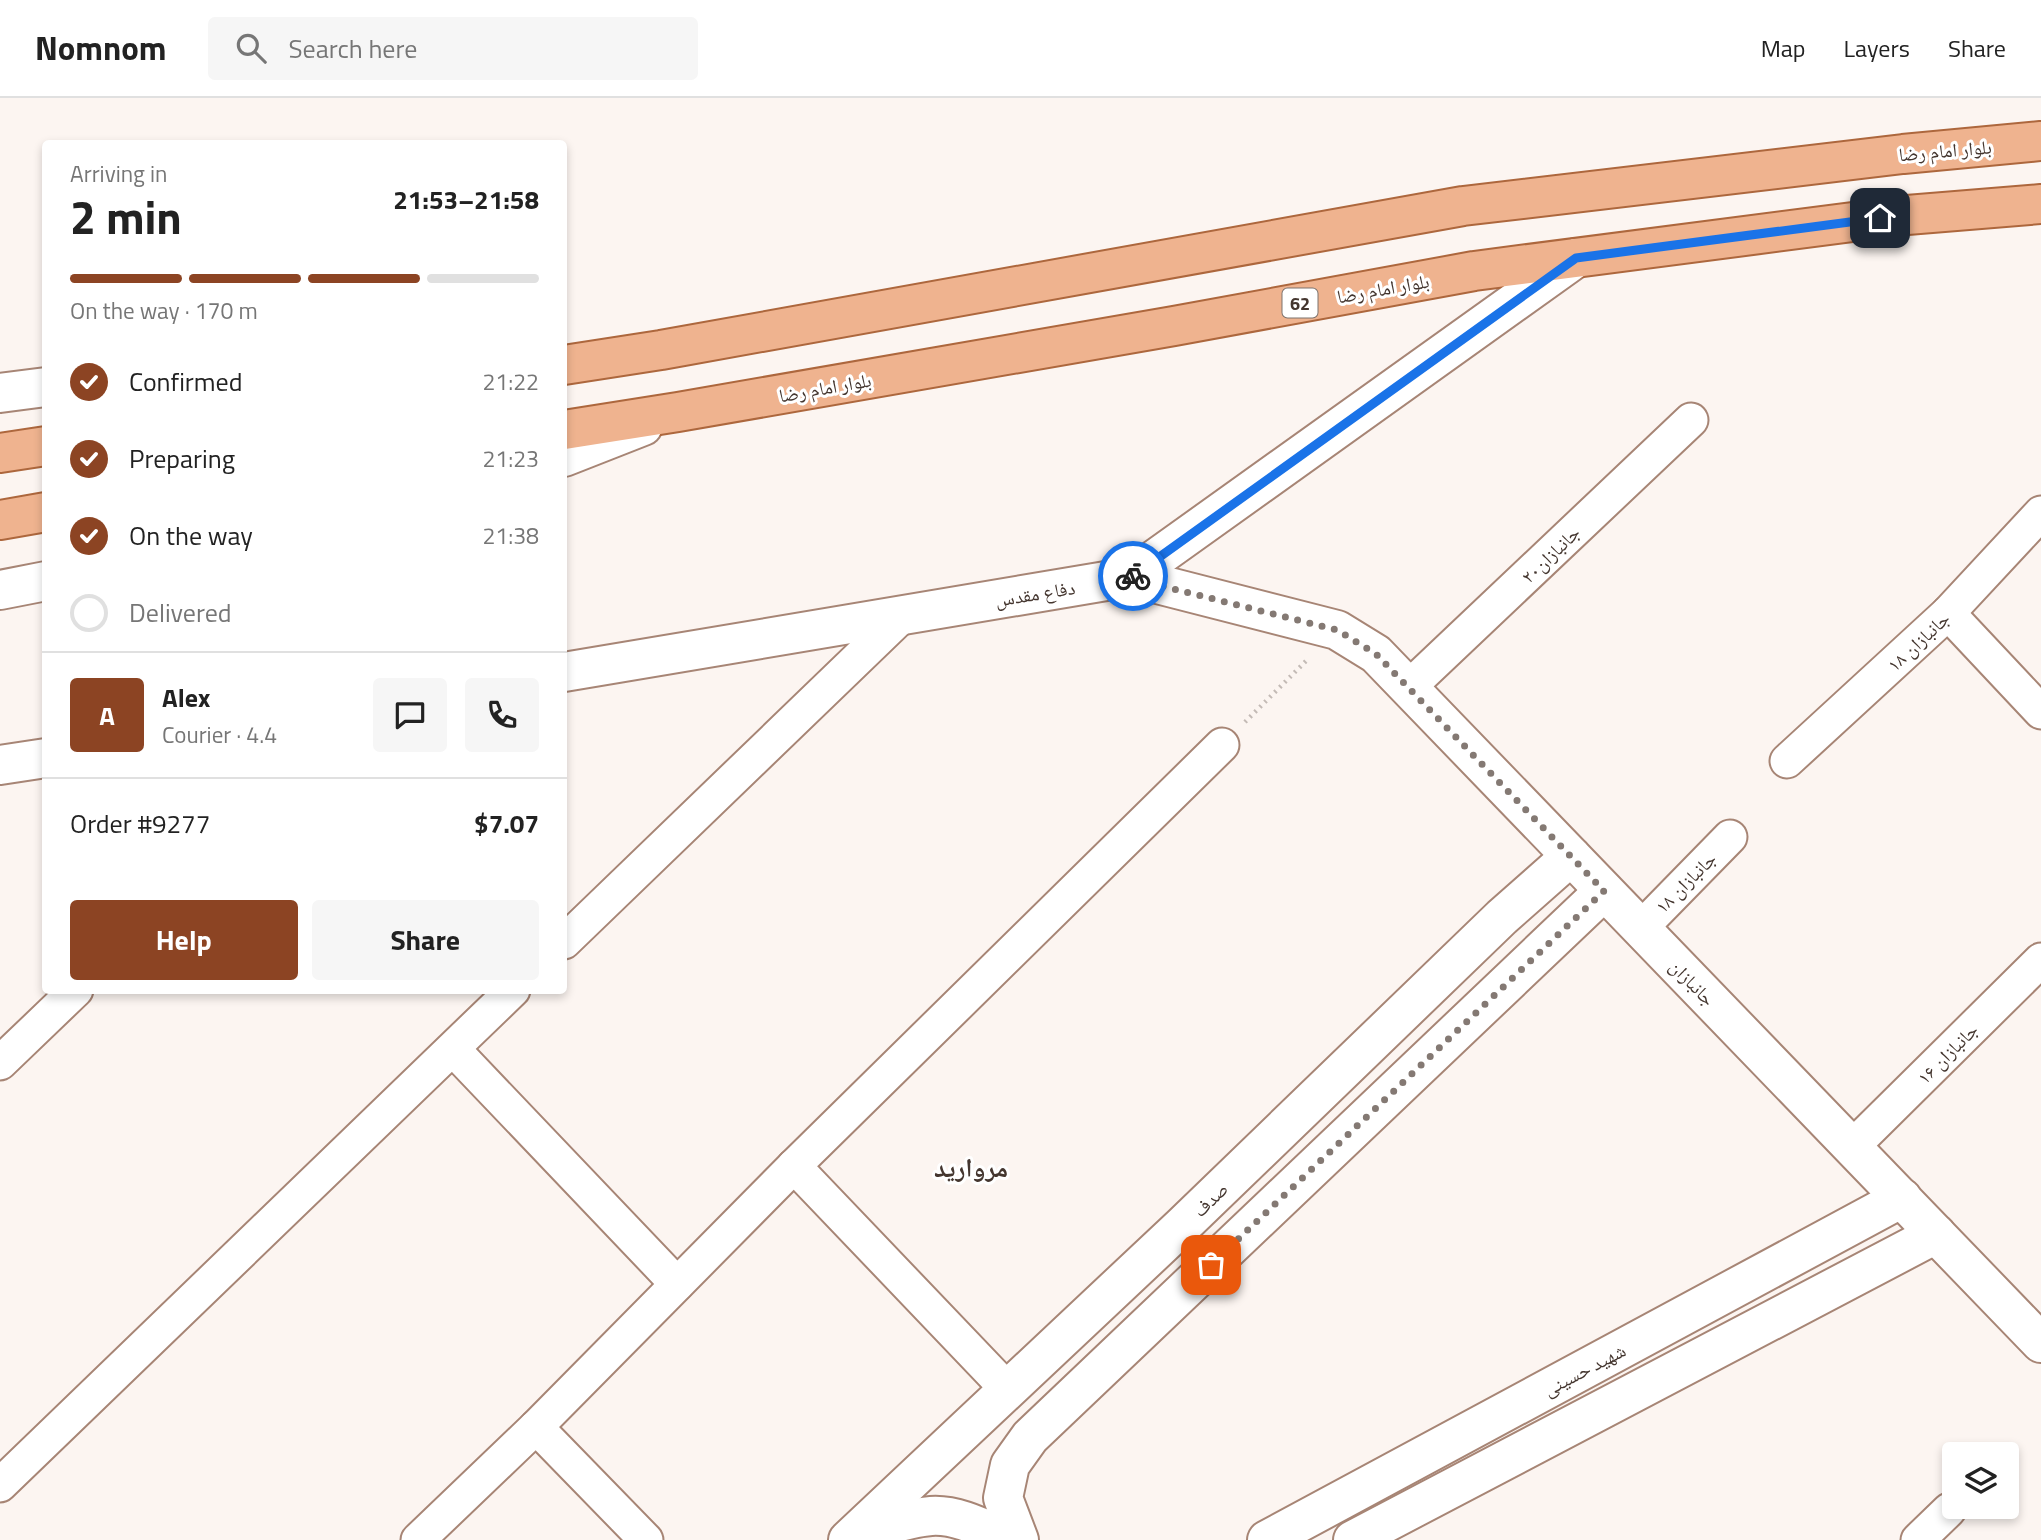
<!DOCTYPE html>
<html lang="en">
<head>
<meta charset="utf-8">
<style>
	:root { --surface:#fff; --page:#f6f6f6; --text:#222; --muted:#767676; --line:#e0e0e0; --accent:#8c4423 }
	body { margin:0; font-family:"Titillium Web","Noto Naskh Arabic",sans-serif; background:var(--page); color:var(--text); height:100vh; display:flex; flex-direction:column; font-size:26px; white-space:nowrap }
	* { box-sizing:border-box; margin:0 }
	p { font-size:23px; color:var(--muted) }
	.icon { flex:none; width:38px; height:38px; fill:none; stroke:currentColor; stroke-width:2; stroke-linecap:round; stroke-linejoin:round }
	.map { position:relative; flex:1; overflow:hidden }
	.panel { position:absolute; left:42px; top:42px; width:525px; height:854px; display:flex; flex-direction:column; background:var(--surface); border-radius:7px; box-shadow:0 4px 10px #0003 }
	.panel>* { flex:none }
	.buttons { position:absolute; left:1942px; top:1344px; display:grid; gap:14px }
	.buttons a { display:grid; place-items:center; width:77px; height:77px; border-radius:7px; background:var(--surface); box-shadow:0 4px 10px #0003; font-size:35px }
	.pin { position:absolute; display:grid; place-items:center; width:60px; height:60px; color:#fff; margin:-30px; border-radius:14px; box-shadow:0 4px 10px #0006 }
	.courier { position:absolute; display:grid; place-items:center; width:70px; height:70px; margin:-35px; border:5px solid #1a73e8; border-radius:50%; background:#fff; color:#222; box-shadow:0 2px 9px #0007 }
	.overview em { font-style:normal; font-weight:700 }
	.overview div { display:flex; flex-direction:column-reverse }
	.overview { display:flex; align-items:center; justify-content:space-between; height:119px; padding:0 28px }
	h1 { font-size:46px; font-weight:700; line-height:52px }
	.bar { display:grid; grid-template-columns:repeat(4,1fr); gap:10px 7px; align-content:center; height:84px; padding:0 28px }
	.bar i { height:9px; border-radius:5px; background:var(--line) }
	.bar .selected { background:var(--accent) }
	.bar p { grid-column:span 4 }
	.line { display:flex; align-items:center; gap:18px; padding:0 28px; border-top:2px solid var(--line) }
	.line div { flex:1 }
	.round { display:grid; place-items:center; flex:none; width:74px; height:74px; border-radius:7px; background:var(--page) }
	ol { padding:0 28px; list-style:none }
	li { display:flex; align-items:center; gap:21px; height:77px }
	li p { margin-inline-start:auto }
	li .icon { padding:7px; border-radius:50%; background:var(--accent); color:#fff; stroke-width:4 }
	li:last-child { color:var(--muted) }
	li i { width:38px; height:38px; border:4px solid var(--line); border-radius:50% }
	.cta { display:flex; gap:14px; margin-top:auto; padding:14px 28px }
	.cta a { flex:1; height:80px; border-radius:7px; background:var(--accent); color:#fff; font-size:28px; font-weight:700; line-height:80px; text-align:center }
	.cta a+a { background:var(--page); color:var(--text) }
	header { display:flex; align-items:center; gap:42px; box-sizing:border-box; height:98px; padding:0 35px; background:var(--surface); border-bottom:2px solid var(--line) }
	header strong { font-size:33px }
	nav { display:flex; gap:38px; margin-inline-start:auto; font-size:24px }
	.search { width:490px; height:63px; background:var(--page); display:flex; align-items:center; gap:18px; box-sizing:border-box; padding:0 24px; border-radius:7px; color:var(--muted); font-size:26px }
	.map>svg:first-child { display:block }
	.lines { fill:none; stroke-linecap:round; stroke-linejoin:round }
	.minor-casing { stroke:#a78575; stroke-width:37 }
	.tertiary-casing { stroke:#a78575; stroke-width:42 }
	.secondary-casing { stroke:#a78575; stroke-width:42 }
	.primary-casing { stroke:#ad673d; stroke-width:42 }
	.path { stroke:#c4bbb6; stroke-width:4.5; stroke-dasharray:2 5; stroke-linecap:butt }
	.minor { stroke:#fff; stroke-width:33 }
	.tertiary { stroke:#fff; stroke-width:38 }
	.secondary { stroke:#fff; stroke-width:38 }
	.primary { stroke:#efb38f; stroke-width:38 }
	.done { stroke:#847973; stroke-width:7; stroke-dasharray:0 12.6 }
	.route { stroke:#1a73e8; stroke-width:9 }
	.labels { text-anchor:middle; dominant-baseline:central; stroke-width:6; stroke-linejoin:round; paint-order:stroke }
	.shield { fill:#fff; stroke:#7c726d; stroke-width:2 }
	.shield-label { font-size:18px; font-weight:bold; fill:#44362f }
	.street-label { font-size:19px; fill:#44362f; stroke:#fff }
	.district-label { font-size:26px; font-weight:bold; fill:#44362f; stroke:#fff }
</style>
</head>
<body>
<header>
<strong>Nomnom</strong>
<div class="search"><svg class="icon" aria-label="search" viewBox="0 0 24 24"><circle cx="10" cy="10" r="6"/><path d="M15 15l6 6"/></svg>Search here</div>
<nav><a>Map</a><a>Layers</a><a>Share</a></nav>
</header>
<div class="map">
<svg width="2041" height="1442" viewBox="0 0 2041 1442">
	<rect width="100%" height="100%" fill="#fcf5f1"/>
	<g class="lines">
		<defs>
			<g id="minor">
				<path d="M1948 515 2041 614"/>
				<path d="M1408 590 1691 322"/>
				<path d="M1787 663 1948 515 2041 415"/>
				<path d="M1641 830 1730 739"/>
				<path d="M564 844 903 517"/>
				<path d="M453 951 677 1186"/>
				<path d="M0 965 76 892"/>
				<path d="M1852 1049 2041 862"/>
				<path d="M794 1068 1008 1292"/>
				<path d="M536 1329 646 1442"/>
				<path d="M0 1387 513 892"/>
				<path d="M418 1442 536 1329 794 1068 1222 647"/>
				<path d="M1918 1442 1949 1412"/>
			</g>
			<g id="tertiary">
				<path d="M0 295 46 289"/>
				<path d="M564 359 643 328"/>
				<path d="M1130 479 1337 532 1376 556 2041 1245"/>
				<path d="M0 492 46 483"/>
				<path d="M858 1438C881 1430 906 1420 931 1418 958 1416 986 1432 1009 1442"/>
				<path d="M848 1442 1182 1128 1502 819 1571 758"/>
				<path d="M1019 1442 1003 1400 1010 1367 1030 1339 1604 793"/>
				<path d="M1267 1442 1902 1100"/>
				<path d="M1353 1442 1936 1136"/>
			</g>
			<g id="secondary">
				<path d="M564 574 1130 479 1576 160"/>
				<path d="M0 667 46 660"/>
			</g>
			<g id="primary">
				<path d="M564 267 661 252 1463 108 1903 56 2041 43"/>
				<path d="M564 332 678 314 1174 228 1474 173 1907 117 2041 106"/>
				<path d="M0 355 46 348"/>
				<path d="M0 422 46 414"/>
			</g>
		</defs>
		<!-- minor casing -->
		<use href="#minor" class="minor-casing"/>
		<!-- tertiary casing -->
		<use href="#tertiary" class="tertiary-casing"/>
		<!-- secondary casing -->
		<use href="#secondary" class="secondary-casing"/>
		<!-- primary casing -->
		<use href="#primary" class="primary-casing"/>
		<!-- path -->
		<path class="path" d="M1245 624 1308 561"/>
		<!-- minor -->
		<use href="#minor" class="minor"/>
		<!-- tertiary -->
		<use href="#tertiary" class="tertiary"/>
		<!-- secondary -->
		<use href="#secondary" class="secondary"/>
		<!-- primary -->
		<use href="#primary" class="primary"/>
	</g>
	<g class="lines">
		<!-- done -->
		<path class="done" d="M1133 478 1130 480 1337 532 1376 556 1604 793 1211 1167"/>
		<!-- route -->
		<path class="route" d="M1133 478 1576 160 1880 120"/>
	</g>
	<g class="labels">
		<!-- shield labels -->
		<rect class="shield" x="1282.5" y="190.5" width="35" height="29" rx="5"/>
		<g class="shield-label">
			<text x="1300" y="205">62</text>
		</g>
		<!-- street labels -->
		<g class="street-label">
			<text transform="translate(1945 52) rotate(-5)">بلوار امام رضا</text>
			<text transform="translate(1383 190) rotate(-10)">بلوار امام رضا</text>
			<text transform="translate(825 289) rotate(-10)">بلوار امام رضا</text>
			<text transform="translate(1550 456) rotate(-44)">جانبازان۲۰</text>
			<text transform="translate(1035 495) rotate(-9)">دفاع مقدس</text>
			<text transform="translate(1918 543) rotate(-43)">جانبازان ۱۸</text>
			<text transform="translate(1685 784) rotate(-45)">۱۸ جانبازان</text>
			<text transform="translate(1693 884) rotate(46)">جانبازان</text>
			<text transform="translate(1947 955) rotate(-45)">جانبازان ۱۶</text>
			<text transform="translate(1210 1101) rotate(-44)">صدف</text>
			<text transform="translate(1584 1271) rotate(-28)">شهید حسینی</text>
		</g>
		<!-- district labels -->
		<g class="district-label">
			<text x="971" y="1069">مروارید</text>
		</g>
	</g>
</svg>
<div class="buttons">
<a><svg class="icon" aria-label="layers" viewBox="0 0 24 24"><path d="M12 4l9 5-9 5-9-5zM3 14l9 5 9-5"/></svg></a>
</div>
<div class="pin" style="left:1211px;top:1167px;background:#ea580c"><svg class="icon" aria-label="bag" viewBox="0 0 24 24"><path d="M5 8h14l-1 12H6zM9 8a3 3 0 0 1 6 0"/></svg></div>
<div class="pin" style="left:1880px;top:120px;background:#1f2937"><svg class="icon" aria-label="home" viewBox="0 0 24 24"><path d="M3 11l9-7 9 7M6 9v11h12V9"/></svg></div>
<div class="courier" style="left:1133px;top:478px"><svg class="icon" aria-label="bike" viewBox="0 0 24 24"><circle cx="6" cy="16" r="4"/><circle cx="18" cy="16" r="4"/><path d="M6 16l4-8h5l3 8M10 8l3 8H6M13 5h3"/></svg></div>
<section class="panel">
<div class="overview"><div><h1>2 min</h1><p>Arriving in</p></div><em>21:53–21:58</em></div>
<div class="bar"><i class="selected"></i><i class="selected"></i><i class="selected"></i><i></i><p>On the way · 170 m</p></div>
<ol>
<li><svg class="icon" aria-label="check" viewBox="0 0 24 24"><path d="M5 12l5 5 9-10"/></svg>Confirmed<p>21:22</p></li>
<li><svg class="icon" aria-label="check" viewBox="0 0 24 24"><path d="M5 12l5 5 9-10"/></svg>Preparing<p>21:23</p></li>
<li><svg class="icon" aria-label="check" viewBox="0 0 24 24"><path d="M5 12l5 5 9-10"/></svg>On the way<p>21:38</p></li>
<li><i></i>Delivered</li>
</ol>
<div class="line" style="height:126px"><b class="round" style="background:var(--accent);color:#fff">A</b><div><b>Alex</b><p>Courier · 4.4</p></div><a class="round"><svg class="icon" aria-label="chat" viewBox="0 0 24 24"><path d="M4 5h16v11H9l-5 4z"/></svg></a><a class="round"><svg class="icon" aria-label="phone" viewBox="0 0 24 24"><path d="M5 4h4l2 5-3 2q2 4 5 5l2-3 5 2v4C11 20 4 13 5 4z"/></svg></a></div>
<div class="line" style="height:91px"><div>Order #9277</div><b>$7.07</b></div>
<div class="cta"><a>Help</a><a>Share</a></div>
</section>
</div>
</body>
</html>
